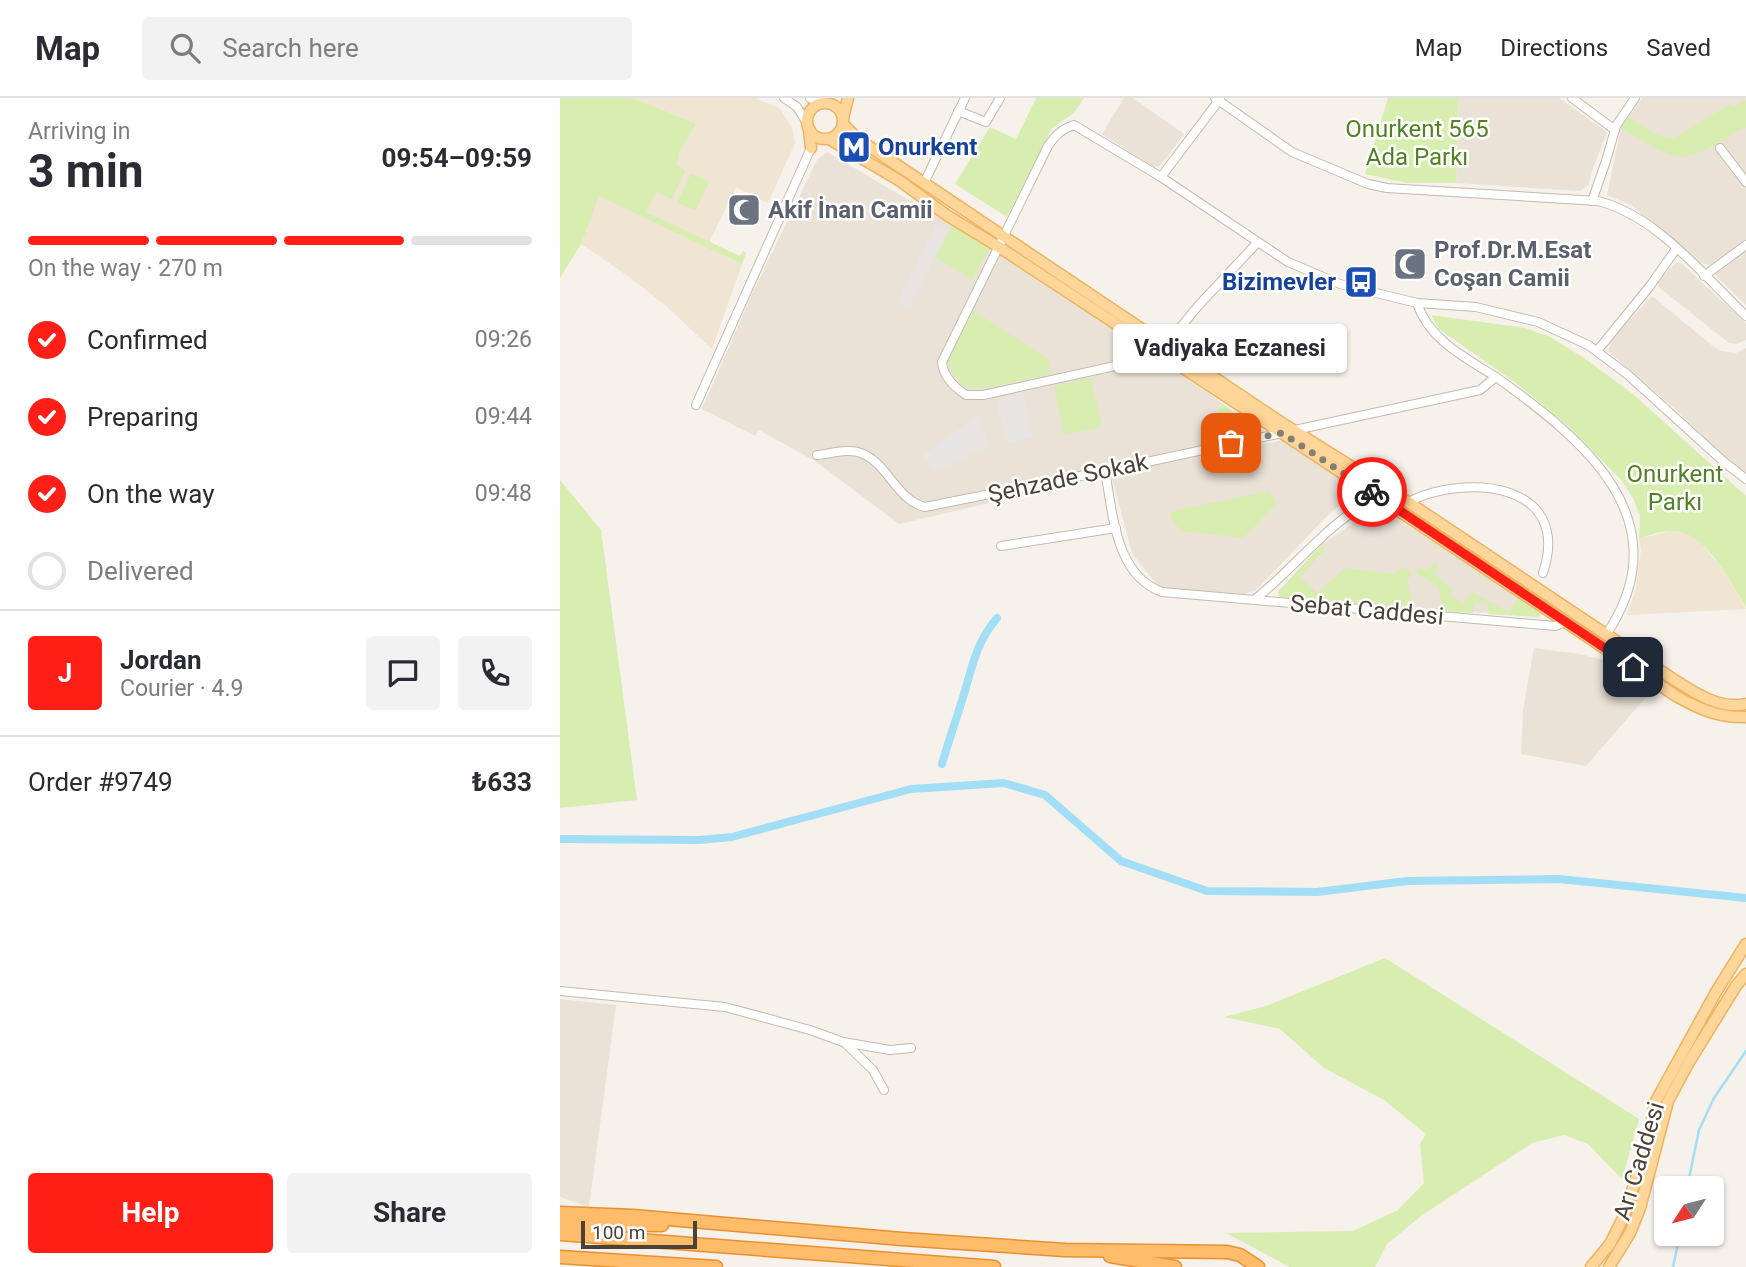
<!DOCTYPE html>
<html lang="en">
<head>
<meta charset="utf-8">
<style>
	:root { --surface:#fff; --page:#f2f2f3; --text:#2b2b33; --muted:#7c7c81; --line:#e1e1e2; --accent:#ff1f17 }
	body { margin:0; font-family:Roboto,sans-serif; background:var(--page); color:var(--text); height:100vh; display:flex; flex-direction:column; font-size:26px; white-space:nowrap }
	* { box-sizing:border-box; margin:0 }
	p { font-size:23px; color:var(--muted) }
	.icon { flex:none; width:38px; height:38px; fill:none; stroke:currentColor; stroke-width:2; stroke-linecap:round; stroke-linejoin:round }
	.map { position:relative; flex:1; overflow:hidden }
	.panel { display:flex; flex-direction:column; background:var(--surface); width:560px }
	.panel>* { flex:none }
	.needle { width:46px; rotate:234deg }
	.tools { position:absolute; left:1094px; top:1078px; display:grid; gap:14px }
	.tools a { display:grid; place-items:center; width:70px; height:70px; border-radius:7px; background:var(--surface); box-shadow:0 2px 5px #0004; font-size:35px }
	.scale { position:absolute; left:21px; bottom:18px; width:116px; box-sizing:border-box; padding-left:7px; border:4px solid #4b4137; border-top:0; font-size:19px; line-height:24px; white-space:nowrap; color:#4b4137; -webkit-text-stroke:5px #fff; paint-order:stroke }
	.pin { position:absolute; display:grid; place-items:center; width:60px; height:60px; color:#fff; margin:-30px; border-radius:14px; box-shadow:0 4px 10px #0006 }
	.courier { position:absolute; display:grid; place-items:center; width:70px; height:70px; margin:-35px; border:5px solid #ff1f17; border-radius:50%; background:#fff; color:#222; box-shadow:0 2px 9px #0007 }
	.bubble { position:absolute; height:49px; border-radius:7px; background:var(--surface); box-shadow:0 2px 5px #0004; font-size:23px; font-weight:700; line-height:49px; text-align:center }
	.overview em { font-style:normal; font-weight:700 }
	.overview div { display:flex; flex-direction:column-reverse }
	.overview { display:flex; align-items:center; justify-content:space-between; height:119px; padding:0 28px }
	h1 { font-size:46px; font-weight:700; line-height:52px }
	.bar { display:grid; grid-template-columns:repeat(4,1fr); gap:10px 7px; align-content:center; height:84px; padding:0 28px }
	.bar i { height:9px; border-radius:5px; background:var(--line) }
	.bar .current { background:var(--accent) }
	.bar p { grid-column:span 4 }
	.line { display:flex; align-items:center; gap:18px; padding:0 28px; border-top:2px solid var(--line) }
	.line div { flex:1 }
	.round { display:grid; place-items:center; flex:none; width:74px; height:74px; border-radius:7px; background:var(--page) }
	ol { padding:0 28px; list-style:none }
	li { display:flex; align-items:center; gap:21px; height:77px }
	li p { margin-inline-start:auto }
	li .icon { padding:7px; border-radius:50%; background:var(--accent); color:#fff; stroke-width:4 }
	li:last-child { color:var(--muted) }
	li i { width:38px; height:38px; border:4px solid var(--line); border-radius:50% }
	.action { display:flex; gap:14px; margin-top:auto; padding:14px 28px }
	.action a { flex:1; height:80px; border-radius:7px; background:var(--accent); color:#fff; font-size:28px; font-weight:700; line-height:80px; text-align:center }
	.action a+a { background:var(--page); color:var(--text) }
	header { display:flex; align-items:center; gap:42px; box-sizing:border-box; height:98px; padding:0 35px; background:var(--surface); border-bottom:2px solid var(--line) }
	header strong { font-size:33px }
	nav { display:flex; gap:38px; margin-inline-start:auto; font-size:24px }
	.search { width:490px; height:63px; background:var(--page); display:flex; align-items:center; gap:18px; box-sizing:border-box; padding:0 24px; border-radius:7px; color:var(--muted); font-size:26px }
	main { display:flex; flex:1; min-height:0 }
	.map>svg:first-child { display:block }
	.residential { fill:#eae2d7 }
	.education { fill:#f0e4d3 }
	.green { fill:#d8edb0 }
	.parking { fill:#e7e4e1 }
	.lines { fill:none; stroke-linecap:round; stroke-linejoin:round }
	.stream { stroke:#a2def6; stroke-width:2.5 }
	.canal { stroke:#a2def6; stroke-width:8 }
	.minor-casing { stroke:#c5baae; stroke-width:10 }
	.major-casing { stroke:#edb360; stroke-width:13 }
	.highway-casing { stroke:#ea9030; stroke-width:15 }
	.minor { stroke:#fff; stroke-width:8 }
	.major { stroke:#ffd699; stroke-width:10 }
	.highway { stroke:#ffbd6b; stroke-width:12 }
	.done { stroke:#877f76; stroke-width:7; stroke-dasharray:0 12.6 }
	.route { stroke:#ff1f17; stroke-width:9 }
	.labels { text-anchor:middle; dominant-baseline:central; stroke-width:5; stroke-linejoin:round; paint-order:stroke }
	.park-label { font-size:24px; fill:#538224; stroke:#fff }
	.transit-label { font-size:24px; font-weight:bold; fill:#164399; stroke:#fff; text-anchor:start }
	.worship-label { font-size:24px; font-weight:bold; fill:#5b616d; stroke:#fff; text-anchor:start }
	.street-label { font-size:24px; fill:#4b4137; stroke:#fff }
</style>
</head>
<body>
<header>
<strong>Map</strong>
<div class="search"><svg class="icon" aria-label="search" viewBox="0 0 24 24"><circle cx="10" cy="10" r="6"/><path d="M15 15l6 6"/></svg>Search here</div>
<nav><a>Map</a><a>Directions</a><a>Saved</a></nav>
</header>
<main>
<section class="panel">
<div class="overview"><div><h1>3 min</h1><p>Arriving in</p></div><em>09:54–09:59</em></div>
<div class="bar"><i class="current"></i><i class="current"></i><i class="current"></i><i></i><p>On the way · 270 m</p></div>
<ol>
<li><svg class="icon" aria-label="check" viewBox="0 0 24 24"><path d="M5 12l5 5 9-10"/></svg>Confirmed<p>09:26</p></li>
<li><svg class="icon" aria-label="check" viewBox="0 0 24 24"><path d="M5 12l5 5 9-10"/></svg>Preparing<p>09:44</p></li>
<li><svg class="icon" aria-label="check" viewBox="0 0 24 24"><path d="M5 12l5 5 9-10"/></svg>On the way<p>09:48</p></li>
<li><i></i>Delivered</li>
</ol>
<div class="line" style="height:126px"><b class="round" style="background:var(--accent);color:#fff">J</b><div><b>Jordan</b><p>Courier · 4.9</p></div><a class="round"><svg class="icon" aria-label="chat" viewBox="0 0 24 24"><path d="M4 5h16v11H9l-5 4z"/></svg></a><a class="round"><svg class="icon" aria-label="phone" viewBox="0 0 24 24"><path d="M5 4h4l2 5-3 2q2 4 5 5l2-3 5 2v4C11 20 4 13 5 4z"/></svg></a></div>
<div class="line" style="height:91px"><div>Order #9749</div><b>₺633</b></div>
<div class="action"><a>Help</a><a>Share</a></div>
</section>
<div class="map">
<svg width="1186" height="1169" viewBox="0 0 1186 1169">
	<rect width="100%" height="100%" fill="#f6f1ea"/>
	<!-- residential -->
	<g class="residential">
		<path d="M564 0H573L624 36 600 68 593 69 542 36Z"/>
		<path d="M898 0H999L1047 34 1032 73 1029 86 1020 93 896 85Z"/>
		<path d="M1082 0H1186V142L1156 165 1149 167 1138 164 1071 107 1047 97 1061 30Z"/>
		<path d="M267 54 430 150 650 296 684 322 682 350 724 342 785 384 791 390V397L768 417 696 492 684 496 604 491 597 487 572 455 551 377 339 426 255 363 199 332 195 338 142 311 192 196 257 62Z"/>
		<path d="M1186 153V207L1156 178V175Z"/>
		<path d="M1117 164 1121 165 1186 225V242L1176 246 1169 245 1101 191 1098 188V183Z"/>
		<path d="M1092 198 1154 249 1161 253 1176 255 1186 250V375L1173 367 1113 309 1048 253 1051 243 1057 235Z"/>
		<path d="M806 417 834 419 959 499 980 519 719 499 718 494 762 446Z"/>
		<path d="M974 550 1019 556 1052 564 1094 590 1026 668 961 656 963 613Z"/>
		<path d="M0 901 56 907 29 1109 0 1099Z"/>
	</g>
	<!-- education -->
	<g class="education">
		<path d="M73 0H195L219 10 232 29 235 45 208 105 176 89 147 149 182 166 152 251 105 207 68 178 21 146 38 98 136 27Z"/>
		<path d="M1114 432 1126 435 1140 444 1164 473 1186 511 1067 517 1076 491 1081 451 1079 441Z"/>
	</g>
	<!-- green -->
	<g class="green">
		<path d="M0 0H73L136 26 119 54 117 67 125 73 112 101 96 94 86 114 180 158 183 153 186 155 182 166 39 98 21 146 0 180Z"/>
		<path d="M476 0H524L514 15 492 30 447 119 395 86 430 29 456 41Z"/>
		<path d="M828 0H898L896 85H847L805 76Z"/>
		<path d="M1186 2V29C1169 38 1139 59 1121 59 1105 59 1076 38 1061 30L1068 19 1096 36 1112 41 1170 6 1173 9Z"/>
		<path d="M131 75 149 84 135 113 117 104Z"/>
		<path d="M393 128 430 150 412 181 375 159Z"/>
		<path d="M414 213 488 261 491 276C476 279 421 293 410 290 397 286 391 273 387 261Z"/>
		<path d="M871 217 965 230 990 239 1024 260 1073 296 1186 398V509C1171 485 1145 432 1112 433 1100 433 1090 437 1079 441L1080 418 1073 400 1062 383 1008 328 956 285 879 231Z"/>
		<path d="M531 280 542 329 504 337 494 288Z"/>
		<path d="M662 307 684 322 683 337 670 340 649 326Z"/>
		<path d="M0 382 41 432 77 702 0 710Z"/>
		<path d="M709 393 717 405 683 440 622 433 613 424 610 416 613 413Z"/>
		<path d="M762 446 765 451 740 479 757 495 785 470 833 476 843 469 852 475 847 483 852 504 847 510 719 499 718 494Z"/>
		<path d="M875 465 879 468 874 476 893 491 890 497 903 506 912 494 949 514 959 499 980 511V519L929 516 928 506 915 504 913 515 884 513 877 488 855 474 858 469 867 472Z"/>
		<path d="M825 860 1079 1021 1062 1081 1028 1046 1004 1037 972 1045 861 1118 827 1146 815 1169H730L666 1135 793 1133 838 1112 864 1085 860 1046 866 1036 824 1002 764 970 720 931 664 919 706 908Z"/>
	</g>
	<!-- parking -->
	<g class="parking">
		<path d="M377 125 389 132 348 211 336 205Z"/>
		<path d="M463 295 473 339 446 345 436 302Z"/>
		<path d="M419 316 429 349 376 373 362 358Z"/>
	</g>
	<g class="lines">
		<!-- stream -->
		<g class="stream">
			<path d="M1127 1090 1139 1032 1154 1000 1186 953"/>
			<path d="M1113 1169 1120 1136"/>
		</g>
		<!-- canal -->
		<g class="canal">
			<path d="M382 666C389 642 397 619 404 596 413 566 416 545 437 520"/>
			<path d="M0 741 139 742 172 739 351 691 444 685 485 697 561 763 647 793 757 794 847 783 999 781 1186 800"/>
		</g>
		<defs>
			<g id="minor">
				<path d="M224 0 237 9 247 25"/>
				<path d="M250 0 262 5"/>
				<path d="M655 0 732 54 808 86 827 90 1038 103C1097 118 1143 177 1186 218"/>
				<path d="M1012 0 1055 32"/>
				<path d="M398 13 426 24 440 0"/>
				<path d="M1160 50 1186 84"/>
				<path d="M601 79 660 1"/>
				<path d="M364 85 405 0"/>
				<path d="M1032 103 1046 63 1056 28 1075 0"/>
				<path d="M1144 178 1186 147"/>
				<path d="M606 247 638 208 697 145"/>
				<path d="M1037 253 1090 188 1116 151"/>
				<path d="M605 257 423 297H406C394 289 383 278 382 264L488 48C495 38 501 31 514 27L601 79 728 164 780 186 857 205 916 209 978 224 1028 247 1067 276 1164 364 1186 381"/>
				<path d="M936 279C1024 342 1123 422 1046 537"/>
				<path d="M136 307 251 50"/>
				<path d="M735 332 920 292 936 279C906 260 869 242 857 205"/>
				<path d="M257 357C270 356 288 350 301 355 328 365 336 402 365 409L545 373 722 335"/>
				<path d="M545 373C553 415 555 477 602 494L995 528 1005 524"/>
				<path d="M848 404C906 375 1013 384 983 475"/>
				<path d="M441 448 556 430"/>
				<path d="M694 502C736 469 769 423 818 398"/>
				<path d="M0 893 165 909 250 932 283 944 330 952 351 950"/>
				<path d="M286 946 313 972 324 992"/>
			</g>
			<g id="major">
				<circle cx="265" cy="23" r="18"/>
				<path d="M283 20 288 0"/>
				<path d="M283 26 298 41 364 85 722 325 848 404 1110 579C1132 593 1158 612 1186 606"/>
				<path d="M249 31 251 50"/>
				<path d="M269 41 340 83 388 118 439 149 722 335 1116 598C1139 611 1159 620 1186 619"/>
				<path d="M1031 1169 1050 1146 1063 1120 1087 1047 1095 1005 1156 894 1186 846"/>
				<path d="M1049 1169 1070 1135 1080 1110 1108 1003 1129 964 1176 888 1186 876"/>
			</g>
			<g id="highway">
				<path d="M0 1115 73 1118 342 1141 505 1152 667 1154 680 1157 698 1169"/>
				<path d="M0 1126 102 1127"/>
				<path d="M0 1136 434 1169"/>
				<path d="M550 1158 615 1169"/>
				<path d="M0 1159 156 1169"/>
			</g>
		</defs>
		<!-- minor casing -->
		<use href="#minor" class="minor-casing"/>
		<!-- major casing -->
		<use href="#major" class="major-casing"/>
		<!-- highway casing -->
		<use href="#highway" class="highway-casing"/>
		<!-- minor -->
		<use href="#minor" class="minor"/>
		<!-- major -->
		<use href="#major" class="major"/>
		<!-- highway -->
		<use href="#highway" class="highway"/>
	</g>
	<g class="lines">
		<!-- done -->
		<path class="done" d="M671 345 722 335 812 394"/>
		<!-- route -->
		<path class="route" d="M812 394 1073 569"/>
	</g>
	<!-- icons -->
	<defs>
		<symbol id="metro-square" viewBox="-11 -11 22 22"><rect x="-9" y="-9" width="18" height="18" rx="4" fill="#1a4fb4" stroke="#fff"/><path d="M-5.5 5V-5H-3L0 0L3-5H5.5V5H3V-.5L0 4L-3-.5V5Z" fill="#fff"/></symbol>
		<symbol id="mosque-square" viewBox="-11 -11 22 22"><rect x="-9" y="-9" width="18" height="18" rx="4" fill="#6b7280" stroke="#fff"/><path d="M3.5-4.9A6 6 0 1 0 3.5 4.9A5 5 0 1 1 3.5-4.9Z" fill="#fff"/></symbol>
		<symbol id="bus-square" viewBox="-11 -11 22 22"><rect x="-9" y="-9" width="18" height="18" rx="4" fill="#1a4fb4" stroke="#fff"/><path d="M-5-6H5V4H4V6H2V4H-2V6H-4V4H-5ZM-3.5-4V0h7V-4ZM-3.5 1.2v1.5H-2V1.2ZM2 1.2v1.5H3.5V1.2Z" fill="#fff"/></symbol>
	</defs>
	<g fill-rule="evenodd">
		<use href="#metro-square" x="275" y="30" width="38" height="38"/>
		<use href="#mosque-square" x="165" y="93" width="38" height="38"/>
		<use href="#mosque-square" x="831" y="147" width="38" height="38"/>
		<use href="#bus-square" x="782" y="165" width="38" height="38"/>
	</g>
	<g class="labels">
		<!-- park labels -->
		<g class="park-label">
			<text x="857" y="31">Onurkent 565<tspan x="857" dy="28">Ada Parkı</tspan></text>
			<text x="1115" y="376">Onurkent<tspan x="1115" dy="28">Parkı</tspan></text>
		</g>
		<!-- transit labels -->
		<g class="transit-label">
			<text x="318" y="49">Onurkent</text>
			<text x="776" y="184" text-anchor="end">Bizimevler</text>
		</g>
		<!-- worship labels -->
		<g class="worship-label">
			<text x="208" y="112">Akif İnan Camii</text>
			<text x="874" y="152">Prof.Dr.M.Esat<tspan x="874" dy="28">Coşan Camii</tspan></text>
		</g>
		<!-- street labels -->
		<g class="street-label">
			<text transform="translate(508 380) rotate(-12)">Şehzade Sokak</text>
			<text transform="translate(807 512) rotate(5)">Sebat Caddesi</text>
			<text transform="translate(1079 1063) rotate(-73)">Arı Caddesi</text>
		</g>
	</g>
</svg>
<div class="tools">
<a><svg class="needle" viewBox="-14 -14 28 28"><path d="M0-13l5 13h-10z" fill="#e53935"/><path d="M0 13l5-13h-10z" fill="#7c7c81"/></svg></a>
</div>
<div class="scale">100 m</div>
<div class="pin" style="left:671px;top:345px;background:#ea580c"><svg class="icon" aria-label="bag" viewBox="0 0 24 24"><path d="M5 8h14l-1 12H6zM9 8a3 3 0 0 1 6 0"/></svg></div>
<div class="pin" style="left:1073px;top:569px;background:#1f2937"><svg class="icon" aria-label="home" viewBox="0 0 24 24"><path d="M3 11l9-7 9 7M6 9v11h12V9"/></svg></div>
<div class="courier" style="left:812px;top:394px"><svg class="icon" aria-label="bike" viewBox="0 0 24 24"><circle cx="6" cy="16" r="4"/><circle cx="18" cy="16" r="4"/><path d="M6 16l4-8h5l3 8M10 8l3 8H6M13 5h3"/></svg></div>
<div class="bubble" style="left:553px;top:226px;width:234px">Vadiyaka Eczanesi</div>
</div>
</main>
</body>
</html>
